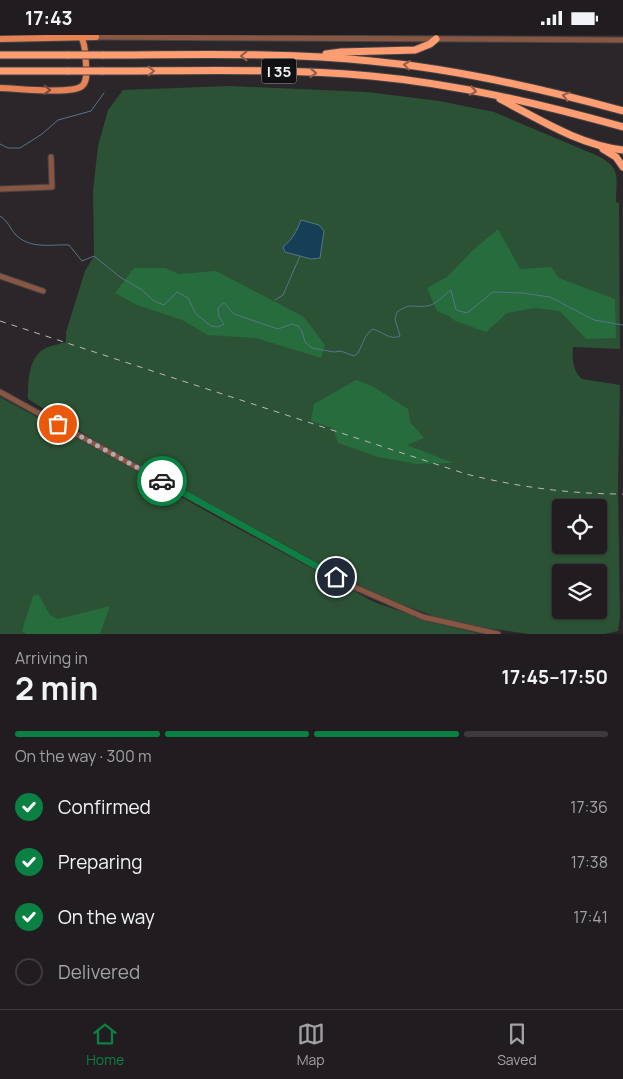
<!DOCTYPE html>
<html lang="en">
<head>
<meta charset="utf-8">
<style>
	:root { --surface:#201c20; --page:#282529; --text:#f1f3f6; --muted:#a2a1a5; --line:#3d3a3e; --accent:#0b8043 }
	body { margin:0; font-family:Manrope,sans-serif; background:var(--page); color:var(--text); height:100vh; display:flex; flex-direction:column; font-size:19px; white-space:nowrap }
	* { box-sizing:border-box; margin:0 }
	p { font-size:16px; color:var(--muted) }
	.icon { flex:none; width:28px; height:28px; fill:none; stroke:currentColor; stroke-width:2; stroke-linecap:round; stroke-linejoin:round }
	.map { position:relative; height:599px; overflow:hidden }
	.panel { display:flex; flex-direction:column; background:var(--surface); flex:1 }
	.panel>* { flex:none }
	.fabs { position:absolute; left:552px; top:464px; display:grid; gap:10px }
	.fabs a { display:grid; place-items:center; width:55px; height:55px; border-radius:5px; background:var(--surface); box-shadow:0 1px 4px #0004,0 0 0 1px var(--line); font-size:25px }
	.pin { position:absolute; display:grid; place-items:center; width:42px; height:42px; color:#fff; margin:-21px; border:2px solid #fff; border-radius:50%; box-shadow:0 1px 5px #0007 }
	.courier { position:absolute; display:grid; place-items:center; width:50px; height:50px; margin:-25px; border:4px solid #0b8043; border-radius:50%; background:#fff; color:#222; box-shadow:0 1px 6px #0007 }
	.overview em { font-style:normal; font-weight:700 }
	.overview div { display:flex; flex-direction:column-reverse }
	.overview { display:flex; align-items:center; justify-content:space-between; height:85px; padding:0 15px }
	h1 { font-size:32px; font-weight:700; line-height:38px }
	.bar { display:grid; grid-template-columns:repeat(4,1fr); gap:8px 5px; align-content:center; height:60px; padding:0 15px }
	.bar i { height:6px; border-radius:4px; background:var(--line) }
	.bar .selected { background:var(--accent) }
	.bar p { grid-column:span 4 }
	ol { padding:0 15px; list-style:none }
	li { display:flex; align-items:center; gap:15px; height:55px }
	li p { margin-inline-start:auto }
	li .icon { padding:5px; border-radius:50%; background:var(--accent); color:#fff; stroke-width:4 }
	li:last-child { color:var(--muted) }
	li i { width:28px; height:28px; border:2px solid var(--line); border-radius:50% }
	.status { display:flex; justify-content:space-between; align-items:center; height:35px; padding:0 25px; background:var(--surface); direction:ltr }
	.status svg { height:14px; fill:currentColor }
	.tabs { display:flex; justify-content:space-around; align-items:center; height:70px; border-top:1px solid var(--line); background:var(--surface); font-size:14px; color:var(--muted) }
	.tabs a { display:grid; justify-items:center; gap:2px }
	.tabs .selected { color:var(--accent) }
	.map>svg:first-child { display:block }
	.green { fill:#2c5235; fill-rule:evenodd }
	.forest { fill:#276c3c }
	.water { fill:#143f57; stroke:#577586 }
	.lines { fill:none; stroke-linecap:round; stroke-linejoin:round }
	.stream { stroke:#577586; stroke-width:1 }
	.minor-casing { stroke:#464346; stroke-width:7 }
	.major-casing { stroke:#464346; stroke-width:8 }
	.highway-casing { stroke:#464346; stroke-width:9 }
	.minor { stroke:#885641; stroke-width:5 }
	.major { stroke:#e78255; stroke-width:6 }
	.highway { stroke:#fe9c72; stroke-width:7 }
	.rail { stroke:#bbb8bb; stroke-width:1; stroke-dasharray:6 6; stroke-linecap:butt }
	.highway-bridge-casing { stroke:#464346; stroke-width:9; stroke-linecap:butt }
	.highway-bridge { stroke:#fe9c72; stroke-width:7 }
	.oneway { stroke:#935d47 }
	.oneway2 { stroke:#7c4934 }
	.done { stroke:#adabad; stroke-width:5; stroke-dasharray:0 9 }
	.route { stroke:#0b8043; stroke-width:6 }
	.labels { text-anchor:middle; dominant-baseline:central; stroke-width:5; stroke-linejoin:round; paint-order:stroke }
	.shield { fill:#111012; stroke:#b0aeb0; stroke-width:1 }
	.shield-label { font-size:15px; font-weight:bold; fill:#f4f2f4 }
</style>
</head>
<body>
<div class="status"><b>17:43</b><svg viewBox="0 0 49 12"><path d="M0 12V9h3v3zM5 12V6h3v6zM10 12V3h3v9zM15 12V0h3v12zM26 1h20v11H26zM47 4h2v5h-2z"/></svg></div>
<div class="map">
<svg width="623" height="599" viewBox="0 0 623 599">
	<rect width="100%" height="100%" fill="#2a262a"/>
	<!-- green -->
	<g class="green">
		<path d="M230 51 367 57 439 66 494 77 598 121C622 133 616 144 616 167L619 168 620 314 573 312C572 324 573 336 582 344L620 350 618 450 620 582 618 596 604 599H529L479 592 437 582 395 567 376 559 318 528 102 410 28 364C28 347 28 321 46 313 52 310 60 309 66 307V297L85 236 94 221 93 156 98 111 108 75 123 55ZM561 472H599V510H561ZM561 538H599V575H561Z"/>
		<path d="M0 362 124 429 204 475 374 567 434 588 481 599H0Z"/>
	</g>
	<!-- forest -->
	<g class="forest">
		<path d="M498 194 520 234 551 232 559 243 615 264 616 303 586 304 560 276 535 273 507 278 486 297 453 285 451 282 437 276 427 253 447 242 472 216Z"/>
		<path d="M134 233H165L179 239 216 236 304 282 325 310 321 323 256 303 208 300 182 285 137 270 115 258Z"/>
		<path d="M356 345 372 351 408 374 410 387 424 403 407 410 453 428 417 429 378 422 338 408 333 393 311 386 314 369Z"/>
		<path d="M38 559 50 580 58 584 110 571 100 599H26L22 596 33 561Z"/>
	</g>
	<!-- water -->
	<path class="water" d="M301 185 319 190 324 196 320 223 311 224 285 217 283 212C292 205 297 196 301 185Z"/>
	<g class="lines">
		<!-- stream -->
		<g class="stream">
			<path d="M0 109 8 113H20L42 99 58 85 91 76 104 58"/>
			<path d="M0 181C8 186 10 193 15 199 30 215 51 209 69 210L82 226 94 221 120 242 142 255 154 266 164 270 177 257 188 263 196 279 211 291 218 292 224 289 219 282 218 273 224 268 234 279 278 294 292 289 298 291 302 296 305 307 312 313 334 317 341 316 354 321 358 318 366 301 372 294C382 296 390 306 400 301L395 284 397 277C411 267 413 273 427 271 436 270 444 260 451 255L456 275 467 278 493 257 523 258 550 262 594 285 623 290"/>
			<path d="M275 265 283 260 300 221"/>
		</g>
		<defs>
			<g id="minor">
				<path d="M96 2 623 5"/>
				<path d="M0 154 52 152 51 122"/>
				<path d="M0 241 43 256"/>
				<path d="M0 357 352 551 423 582 498 599"/>
			</g>
			<g id="major">
				<path d="M0 4 96 2"/>
				<path d="M0 53C15 53 72 60 82 51 88 46 86 36 86 29 85 20 86 10 81 2"/>
			</g>
			<g id="highway">
				<path d="M326 19 341 17 415 15 430 9 436 4"/>
				<path d="M0 20H69"/>
				<path d="M103 20C192 20 283 17 371 26 457 34 540 53 623 76"/>
				<path d="M0 36H69"/>
				<path d="M102 36C192 36 282 33 371 41 457 49 541 69 623 92"/>
				<path d="M500 64C539 84 579 110 623 115"/>
				<path d="M603 114 616 122 623 132"/>
			</g>
		</defs>
		<!-- minor casing -->
		<use href="#minor" class="minor-casing"/>
		<!-- major casing -->
		<use href="#major" class="major-casing"/>
		<!-- highway casing -->
		<use href="#highway" class="highway-casing"/>
		<!-- minor -->
		<use href="#minor" class="minor"/>
		<!-- major -->
		<use href="#major" class="major"/>
		<!-- highway -->
		<use href="#highway" class="highway"/>
		<!-- rail -->
		<path class="rail" d="M0 286 466 439C518 452 570 459 623 459"/>
		<defs>
			<g id="highway-bridge">
				<path d="M69 20H103"/>
				<path d="M69 36H102"/>
			</g>
		</defs>
		<!-- highway-bridge casing -->
		<use href="#highway-bridge" class="highway-bridge-casing"/>
		<!-- highway-bridge -->
		<use href="#highway-bridge" class="highway-bridge"/>
	</g>
	<!-- one-way arrows -->
	<defs><path id="oneway-chevron" d="M-2-3.5L2.5 0L-2 3.5" fill="none" stroke-width="1.6" stroke-linecap="round" stroke-linejoin="round" transform="scale(1.25)"/></defs>
	<g class="oneway">
		<use href="#oneway-chevron" transform="translate(244 21) rotate(-180)"/>
		<use href="#oneway-chevron" transform="translate(407 30) rotate(-173)"/>
		<use href="#oneway-chevron" transform="translate(151 36)"/>
		<use href="#oneway-chevron" transform="translate(313 38) rotate(2)"/>
		<use href="#oneway-chevron" transform="translate(473 56) rotate(10)"/>
		<use href="#oneway-chevron" transform="translate(566 61) rotate(-165)"/>
	</g>
	<use class="oneway2" href="#oneway-chevron" transform="translate(47 55) rotate(2)"/>
	<g class="lines">
		<!-- done -->
		<path class="done" d="M58 389 162 446"/>
		<!-- route -->
		<path class="route" d="M162 446 336 542"/>
	</g>
	<g class="labels">
		<!-- shield labels -->
		<rect class="shield" x="261.5" y="23.5" width="35" height="25" rx="4"/>
		<g class="shield-label">
			<text x="279" y="36">I 35</text>
		</g>
	</g>
</svg>
<div class="fabs">
<a><svg class="icon" aria-label="locate" viewBox="0 0 24 24"><circle cx="12" cy="12" r="6"/><path d="M12 2v4M12 18v4M2 12h4M18 12h4"/></svg></a>
<a><svg class="icon" aria-label="layers" viewBox="0 0 24 24"><path d="M12 4l9 5-9 5-9-5zM3 14l9 5 9-5"/></svg></a>
</div>
<div class="pin" style="left:58px;top:389px;background:#ea580c"><svg class="icon" aria-label="bag" viewBox="0 0 24 24"><path d="M5 8h14l-1 12H6zM9 8a3 3 0 0 1 6 0"/></svg></div>
<div class="pin" style="left:336px;top:542px;background:#1f2937"><svg class="icon" aria-label="home" viewBox="0 0 24 24"><path d="M3 11l9-7 9 7M6 9v11h12V9"/></svg></div>
<div class="courier" style="left:162px;top:446px"><svg class="icon" aria-label="car" viewBox="0 0 24 24"><path d="M5 17H2v-5l4-1 3-4h7l3 4 3 1v5h-3M9 17h6M6 11h13"/><circle cx="7" cy="17" r="2"/><circle cx="17" cy="17" r="2"/></svg></div>
</div>
<section class="panel">
<div class="overview"><div><h1>2 min</h1><p>Arriving in</p></div><em>17:45–17:50</em></div>
<div class="bar"><i class="selected"></i><i class="selected"></i><i class="selected"></i><i></i><p>On the way · 300 m</p></div>
<ol>
<li><svg class="icon" aria-label="check" viewBox="0 0 24 24"><path d="M5 12l5 5 9-10"/></svg>Confirmed<p>17:36</p></li>
<li><svg class="icon" aria-label="check" viewBox="0 0 24 24"><path d="M5 12l5 5 9-10"/></svg>Preparing<p>17:38</p></li>
<li><svg class="icon" aria-label="check" viewBox="0 0 24 24"><path d="M5 12l5 5 9-10"/></svg>On the way<p>17:41</p></li>
<li><i></i>Delivered</li>
</ol>
</section>
<nav class="tabs">
<a class="selected"><svg class="icon" aria-label="home" viewBox="0 0 24 24"><path d="M3 11l9-7 9 7M6 9v11h12V9"/></svg>Home</a>
<a><svg class="icon" aria-label="map" viewBox="0 0 24 24"><path d="M3 6l6-2 6 2 6-2v14l-6 2-6-2-6 2zM9 4v14M15 6v14"/></svg>Map</a>
<a><svg class="icon" aria-label="saved" viewBox="0 0 24 24"><path d="M7 4h10v16l-5-4-5 4z"/></svg>Saved</a>
</nav>
</body>
</html>
